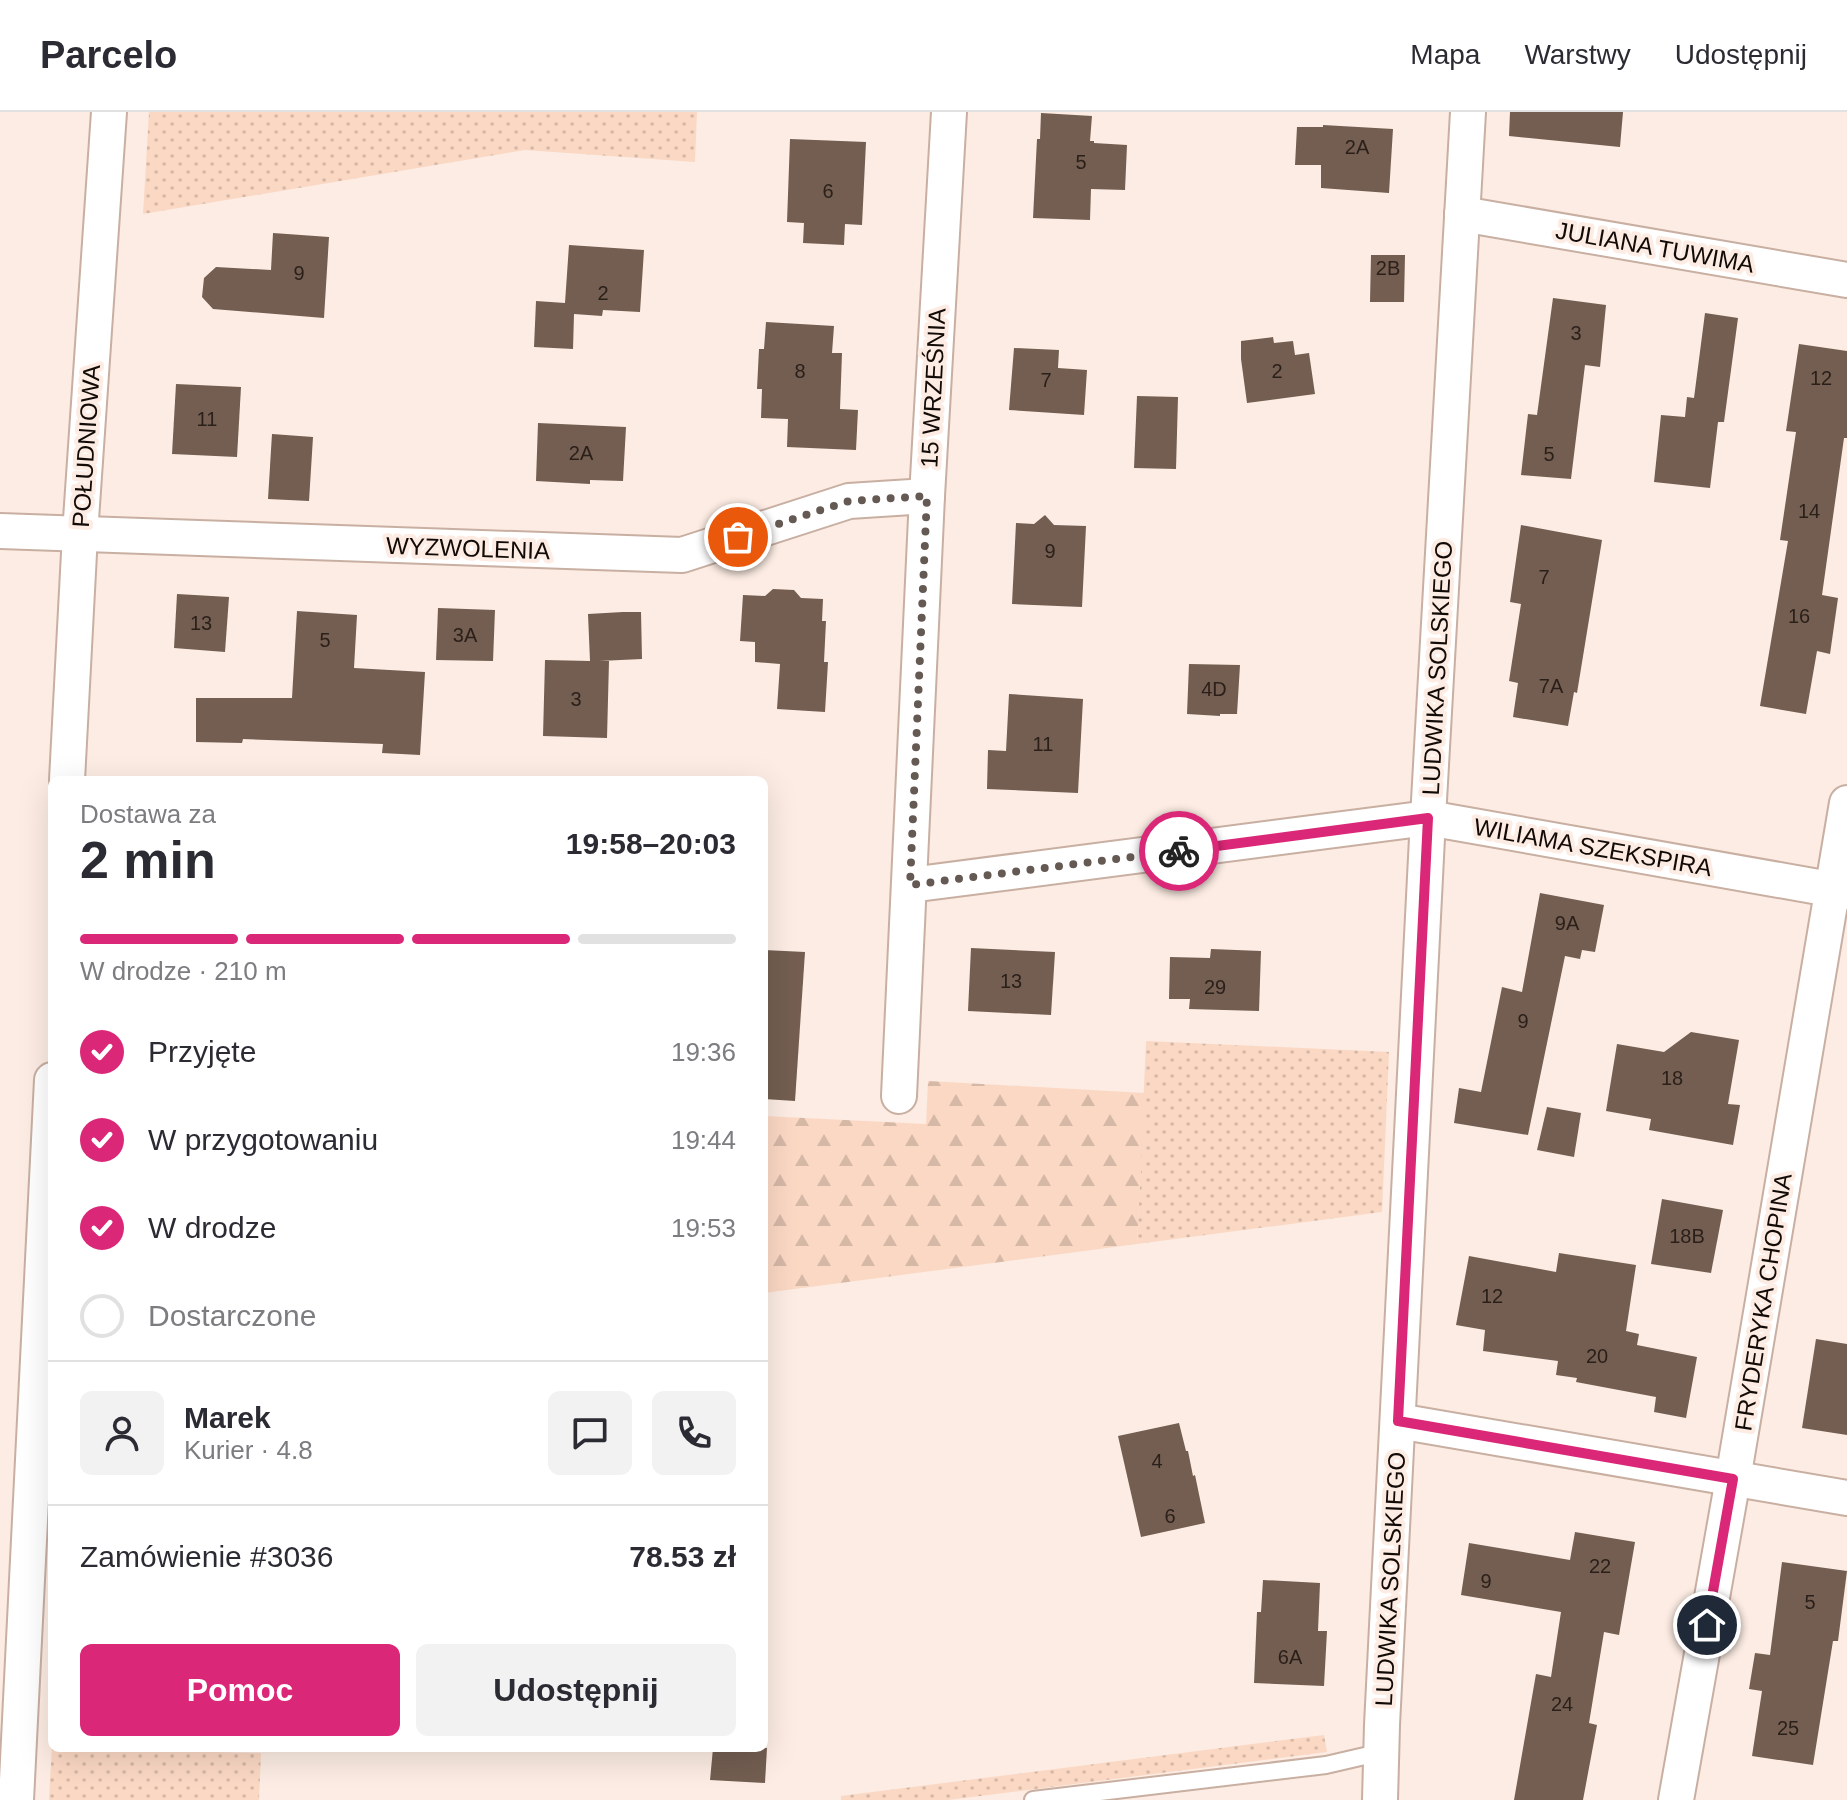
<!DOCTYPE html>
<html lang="pl">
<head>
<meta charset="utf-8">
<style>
	:root { --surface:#fff; --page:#f2f2f3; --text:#2b2b33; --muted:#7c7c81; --line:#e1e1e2; --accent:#db2777 }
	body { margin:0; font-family:Arial,sans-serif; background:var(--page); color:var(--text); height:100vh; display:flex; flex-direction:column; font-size:30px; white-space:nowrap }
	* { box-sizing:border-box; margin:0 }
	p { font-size:26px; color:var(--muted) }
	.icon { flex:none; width:44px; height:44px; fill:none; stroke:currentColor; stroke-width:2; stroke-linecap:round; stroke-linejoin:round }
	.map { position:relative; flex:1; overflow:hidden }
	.details { position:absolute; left:48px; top:664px; width:720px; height:976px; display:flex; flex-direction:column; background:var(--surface); border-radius:12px; box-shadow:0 8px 32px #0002 }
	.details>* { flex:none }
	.pin { position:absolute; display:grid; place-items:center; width:68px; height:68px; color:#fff; margin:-34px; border:4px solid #fff; border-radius:50%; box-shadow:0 2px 8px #0007 }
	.courier { position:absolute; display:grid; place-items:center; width:80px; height:80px; margin:-40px; border:6px solid #db2777; border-radius:50%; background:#fff; color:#222; box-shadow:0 2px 10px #0007 }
	.overview em { font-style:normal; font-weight:700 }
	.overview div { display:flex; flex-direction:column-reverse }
	.overview { display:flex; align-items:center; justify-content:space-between; height:136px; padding:0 32px }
	h1 { font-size:52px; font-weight:700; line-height:60px }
	.bar { display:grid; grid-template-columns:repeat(4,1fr); gap:12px 8px; align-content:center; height:96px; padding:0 32px }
	.bar i { height:10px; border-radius:6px; background:var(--line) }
	.bar .on { background:var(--accent) }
	.bar p { grid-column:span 4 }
	.line { display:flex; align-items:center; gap:20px; padding:0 32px; border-top:2px solid var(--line) }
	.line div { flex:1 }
	.round { display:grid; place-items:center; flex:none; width:84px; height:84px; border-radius:12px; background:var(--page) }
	ol { padding:0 32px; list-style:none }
	li { display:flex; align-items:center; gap:24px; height:88px }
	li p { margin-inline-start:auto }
	li .icon { padding:8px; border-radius:50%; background:var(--accent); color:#fff; stroke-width:4 }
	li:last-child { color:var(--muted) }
	li i { width:44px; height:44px; border:4px solid var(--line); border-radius:50% }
	.cta { display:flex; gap:16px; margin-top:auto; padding:16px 32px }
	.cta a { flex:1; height:92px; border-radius:12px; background:var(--accent); color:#fff; font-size:32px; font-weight:700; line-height:92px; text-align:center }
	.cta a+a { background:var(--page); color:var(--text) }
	header { display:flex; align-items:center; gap:48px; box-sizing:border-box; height:112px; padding:0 40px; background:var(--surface); border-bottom:2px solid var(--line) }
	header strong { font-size:38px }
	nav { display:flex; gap:44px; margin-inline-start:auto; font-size:28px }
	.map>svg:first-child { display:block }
	.grass { fill:url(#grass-dots) }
	.forest { fill:url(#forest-firs) }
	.building { fill:#735e51 }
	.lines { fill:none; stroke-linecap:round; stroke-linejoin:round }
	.lane-casing { stroke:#c8afa2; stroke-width:20 }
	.street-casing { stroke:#c8afa2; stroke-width:38 }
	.lane { stroke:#fff; stroke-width:16 }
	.street { stroke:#fff; stroke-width:34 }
	.done { stroke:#645953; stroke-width:8; stroke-dasharray:0 14.4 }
	.route { stroke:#db2777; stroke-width:10 }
	.labels { text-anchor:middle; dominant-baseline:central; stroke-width:8; stroke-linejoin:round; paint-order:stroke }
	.number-label { font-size:20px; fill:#2a1f19 }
	.street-label { font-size:24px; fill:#120a06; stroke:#fcece3 }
</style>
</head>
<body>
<header>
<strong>Parcelo</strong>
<nav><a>Mapa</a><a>Warstwy</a><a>Udostępnij</a></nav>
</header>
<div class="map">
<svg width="1847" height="1688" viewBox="0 0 1847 1688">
	<defs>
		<pattern id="grass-dots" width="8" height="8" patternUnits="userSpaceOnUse" patternTransform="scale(2)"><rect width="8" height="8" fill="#fbd8c4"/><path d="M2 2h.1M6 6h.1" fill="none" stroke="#d6b8a7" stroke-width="1.8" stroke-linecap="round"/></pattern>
		<pattern id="forest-firs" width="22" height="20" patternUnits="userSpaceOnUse" patternTransform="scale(2)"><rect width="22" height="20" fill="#fbd8c4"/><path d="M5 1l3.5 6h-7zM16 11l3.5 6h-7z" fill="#d6b8a7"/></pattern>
	</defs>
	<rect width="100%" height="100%" fill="#fcece3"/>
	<!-- grass -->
	<g class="grass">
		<path d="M149 0H697L695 50 525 38 143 102Z"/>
		<path d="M1146 929 1389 940 1382 1100 1137 1132Z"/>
		<path d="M1324 1623 1327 1640 948 1688H841V1684Z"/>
		<path d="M52 1634V1636L261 1641 259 1688H49Z"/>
	</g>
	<!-- forest -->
	<path class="forest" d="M928 969 1145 981 1137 1132 764 1181V1004L926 1012Z"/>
	<!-- building -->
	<g class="building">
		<path d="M1510 0H1623L1620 35 1509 24Z"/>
		<path d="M1041 1 1092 4 1090 29H1094V31L1127 33 1125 78 1091 77 1090 108 1033 106 1037 27H1040Z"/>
		<path d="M1323 13 1393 17 1389 81 1321 76V53H1295L1297 15H1323Z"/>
		<path d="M790 27 866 30 862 113 845 112 844 133 803 131 804 111 787 110Z"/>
		<path d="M273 121 329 125 324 206 213 197 202 185 204 166 216 155 271 158Z"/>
		<path d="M569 133 644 138 640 200 603 198 602 204 574 202 573 237 534 235 536 189 565 191Z"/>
		<path d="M1371 143H1405L1404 190H1370Z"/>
		<path d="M1553 186 1606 193 1600 255 1585 253 1571 367 1521 363 1528 302 1537 303Z"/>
		<path d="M1705 201 1738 206 1724 310H1718L1710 376 1654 370 1661 303 1685 305 1687 285 1694 286Z"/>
		<path d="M766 210 834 214 832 241H842L840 297 858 298 856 338 787 335 788 307 761 306 762 277H757L759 237H764Z"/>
		<path d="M1273 225 1274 231 1293 229 1295 243 1309 241 1315 282 1247 291 1241 247V229Z"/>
		<path d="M1799 232 1847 239V326H1844L1822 483 1838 486 1830 542 1817 539 1806 602 1760 594 1788 429 1780 428 1796 320 1786 319Z"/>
		<path d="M1014 236 1059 238 1058 256 1087 258 1084 303 1009 298Z"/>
		<path d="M176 272 241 275 237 345 172 342Z"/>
		<path d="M1137 284 1178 285 1176 357 1134 356Z"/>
		<path d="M538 311 626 315 623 369 590 368V372L536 369Z"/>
		<path d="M272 322 313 325 309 389 268 387Z"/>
		<path d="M1045 403 1054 413 1086 414 1082 495 1012 492 1016 411 1034 412Z"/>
		<path d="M1521 413 1602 428 1577 581 1574 580 1568 614 1513 605 1518 571 1509 569 1521 492 1510 490Z"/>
		<path d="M773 477 794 478 801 486 823 487 822 509H826L824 550H828L825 600 777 597 780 552 755 550V530L740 529 743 483 765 484Z"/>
		<path d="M177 482 229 485 225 540 174 536Z"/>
		<path d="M438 496 495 498 493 549 436 548Z"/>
		<path d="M297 499 357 503 354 556 425 560 420 643 382 641 383 632 243 627 242 631 196 630V586H292Z"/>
		<path d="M623 500H641L642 547 599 549H609L607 626 543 624 545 548 590 549 588 502Z"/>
		<path d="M1189 552 1240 553 1237 602H1220V604L1187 602Z"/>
		<path d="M1009 582 1083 587 1078 681 987 677 988 638 1006 639Z"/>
		<path d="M1540 781 1604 793 1595 840 1582 838 1580 847 1565 844 1528 1023 1454 1011 1459 976 1481 980 1502 875 1522 880Z"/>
		<path d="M971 836 1055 840 1051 903 968 899Z"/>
		<path d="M1211 837 1261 839 1259 899 1189 897 1190 887H1169L1170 845 1210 846Z"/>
		<path d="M764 838 805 840 795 989 764 987Z"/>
		<path d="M1691 920 1739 928 1728 992 1740 993 1733 1033 1649 1018 1651 1007 1606 999 1617 932 1664 940Z"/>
		<path d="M1547 995 1581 1001 1574 1045 1537 1038Z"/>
		<path d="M1662 1087 1723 1098 1711 1161 1651 1152Z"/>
		<path d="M1559 1141 1636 1153 1626 1219 1639 1222 1637 1233 1697 1245 1686 1306 1654 1300 1656 1285 1576 1270 1577 1266 1556 1263 1558 1249 1483 1239 1485 1218 1456 1213 1469 1144 1556 1160Z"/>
		<path d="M1816 1227 1847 1232V1323L1802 1316Z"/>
		<path d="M1179 1311 1186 1339H1188L1193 1364 1195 1363 1205 1411 1141 1425 1118 1324Z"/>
		<path d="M1575 1420 1635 1430 1619 1523 1604 1520 1589 1611 1597 1613 1583 1688H1514L1536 1562 1551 1565 1561 1500 1461 1483 1469 1431 1570 1448Z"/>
		<path d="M1782 1450 1847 1459 1838 1529H1833L1813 1653 1752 1644 1762 1579 1749 1577 1755 1541 1770 1543Z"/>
		<path d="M1263 1468 1320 1471 1318 1519H1327L1324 1574 1254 1571 1257 1500H1261Z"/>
		<path d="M713 1636H767L765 1671 710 1668Z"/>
	</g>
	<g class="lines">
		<defs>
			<path id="lane" d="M1033 1688 1326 1653 1382 1640"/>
			<g id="street">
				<path d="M1462 102 1847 168"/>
				<path d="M0 419 682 443 849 389 927 384"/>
				<path d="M67 668 80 422 109 0"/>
				<path d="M910 773 1428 706 1847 780"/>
				<path d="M899 984 927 384 949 0"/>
				<path d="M1398 1309 1847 1386"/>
				<path d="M16 1688 52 968"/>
				<path d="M1380 1688 1382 1613 1428 706 1468 0"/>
				<path d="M1676 1688 1733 1367 1847 691"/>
			</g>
		</defs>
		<!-- lane casing -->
		<use href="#lane" class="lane-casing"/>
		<!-- street casing -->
		<use href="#street" class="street-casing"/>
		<!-- lane -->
		<use href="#lane" class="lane"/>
		<!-- street -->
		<use href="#street" class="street"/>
	</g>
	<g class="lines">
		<!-- done -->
		<path class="done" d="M738 425 849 389 927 384 910 773 1179 739"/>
		<!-- route -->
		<path class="route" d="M1179 739 1428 706 1398 1309 1733 1367 1707 1513"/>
	</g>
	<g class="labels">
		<!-- number labels -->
		<g class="number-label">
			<text x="1357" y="35">2A</text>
			<text x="1081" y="50">5</text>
			<text x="828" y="79">6</text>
			<text x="1388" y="156">2B</text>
			<text x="299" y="161">9</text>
			<text x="603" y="181">2</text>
			<text x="1576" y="221">3</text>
			<text x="800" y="259">8</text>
			<text x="1277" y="259">2</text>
			<text x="1821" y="266">12</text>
			<text x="1046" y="268">7</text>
			<text x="207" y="307">11</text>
			<text x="581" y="341">2A</text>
			<text x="1549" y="342">5</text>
			<text x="1809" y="399">14</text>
			<text x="1050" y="439">9</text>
			<text x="1544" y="465">7</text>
			<text x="1799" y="504">16</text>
			<text x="201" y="511">13</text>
			<text x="465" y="523">3A</text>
			<text x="325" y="528">5</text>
			<text x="1551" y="574">7A</text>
			<text x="1214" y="577">4D</text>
			<text x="576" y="587">3</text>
			<text x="1043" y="632">11</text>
			<text x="1567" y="811">9A</text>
			<text x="1011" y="869">13</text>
			<text x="1215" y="875">29</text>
			<text x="1523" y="909">9</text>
			<text x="1672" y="966">18</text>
			<text x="1687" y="1124">18B</text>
			<text x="1492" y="1184">12</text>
			<text x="1597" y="1244">20</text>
			<text x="1157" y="1349">4</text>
			<text x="1170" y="1404">6</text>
			<text x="1600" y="1454">22</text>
			<text x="1486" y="1469">9</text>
			<text x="1810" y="1490">5</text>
			<text x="1290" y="1545">6A</text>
			<text x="1562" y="1592">24</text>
			<text x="1788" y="1616">25</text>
		</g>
		<!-- street labels -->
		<g class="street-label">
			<text transform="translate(1655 135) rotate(10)">JULIANA TUWIMA</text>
			<text transform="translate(933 276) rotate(-87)">15 WRZEŚNIA</text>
			<text transform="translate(86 334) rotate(-86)">POŁUDNIOWA</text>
			<text transform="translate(468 436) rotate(2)">WYZWOLENIA</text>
			<text transform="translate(1437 556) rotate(-87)">LUDWIKA SOLSKIEGO</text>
			<text transform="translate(1593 735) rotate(10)">WILIAMA SZEKSPIRA</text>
			<text transform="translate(1763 1190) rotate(-81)">FRYDERYKA CHOPINA</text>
			<text transform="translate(1390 1467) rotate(-87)">LUDWIKA SOLSKIEGO</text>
		</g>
	</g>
</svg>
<div class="pin" style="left:738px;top:425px;background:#ea580c"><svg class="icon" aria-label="bag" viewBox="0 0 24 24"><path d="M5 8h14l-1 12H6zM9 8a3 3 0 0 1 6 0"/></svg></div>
<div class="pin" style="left:1707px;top:1513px;background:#1f2937"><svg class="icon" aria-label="home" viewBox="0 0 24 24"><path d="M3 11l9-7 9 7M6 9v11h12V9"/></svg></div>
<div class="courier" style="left:1179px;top:739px"><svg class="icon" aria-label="bike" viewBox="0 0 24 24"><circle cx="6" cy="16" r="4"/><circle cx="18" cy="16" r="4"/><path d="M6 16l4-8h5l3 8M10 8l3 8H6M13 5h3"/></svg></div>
<section class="details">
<div class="overview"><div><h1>2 min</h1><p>Dostawa za</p></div><em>19:58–20:03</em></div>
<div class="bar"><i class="on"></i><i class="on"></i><i class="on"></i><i></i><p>W drodze · 210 m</p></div>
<ol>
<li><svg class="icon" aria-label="check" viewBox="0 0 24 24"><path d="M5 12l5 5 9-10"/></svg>Przyjęte<p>19:36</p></li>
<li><svg class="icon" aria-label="check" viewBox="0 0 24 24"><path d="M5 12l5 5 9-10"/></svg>W przygotowaniu<p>19:44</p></li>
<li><svg class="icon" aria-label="check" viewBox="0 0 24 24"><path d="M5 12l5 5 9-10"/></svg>W drodze<p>19:53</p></li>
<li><i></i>Dostarczone</li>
</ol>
<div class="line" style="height:144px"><a class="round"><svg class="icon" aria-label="person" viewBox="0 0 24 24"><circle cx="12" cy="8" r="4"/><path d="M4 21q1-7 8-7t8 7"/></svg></a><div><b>Marek</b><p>Kurier · 4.8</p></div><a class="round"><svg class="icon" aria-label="chat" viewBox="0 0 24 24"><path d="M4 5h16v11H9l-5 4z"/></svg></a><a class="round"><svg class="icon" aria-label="phone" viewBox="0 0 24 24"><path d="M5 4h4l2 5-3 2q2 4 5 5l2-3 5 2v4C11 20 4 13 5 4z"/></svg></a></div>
<div class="line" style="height:104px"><div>Zamówienie #3036</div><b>78.53 zł</b></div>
<div class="cta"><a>Pomoc</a><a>Udostępnij</a></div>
</section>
</div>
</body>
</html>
